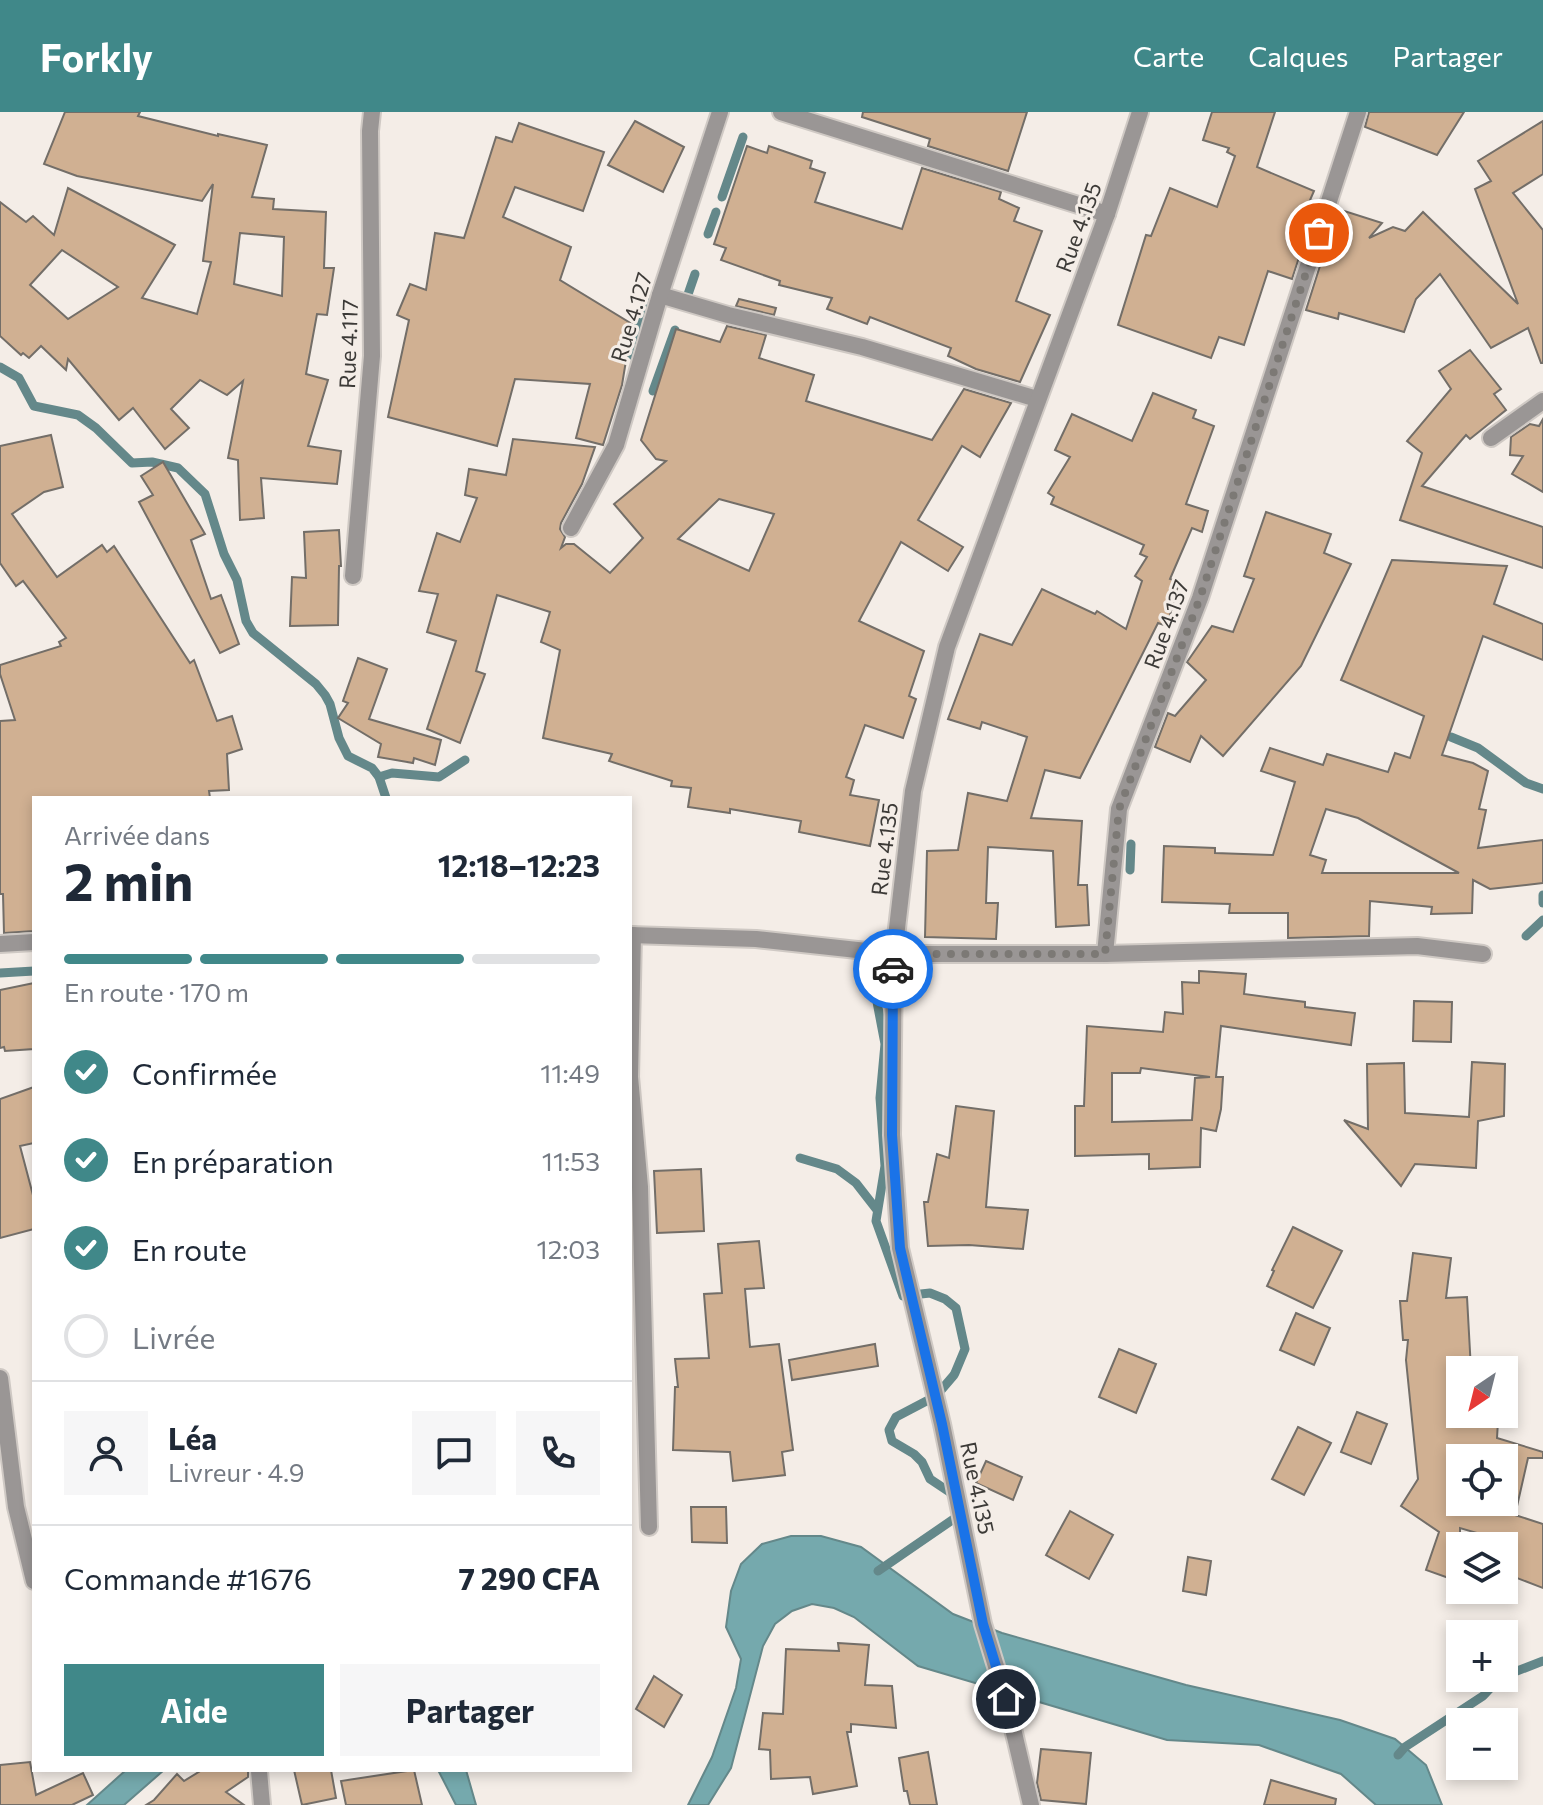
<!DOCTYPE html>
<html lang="fr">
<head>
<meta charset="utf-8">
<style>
	:root { --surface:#fff; --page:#f6f6f7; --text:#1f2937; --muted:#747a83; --line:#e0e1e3; --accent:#408889 }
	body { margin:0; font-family:Commissioner,sans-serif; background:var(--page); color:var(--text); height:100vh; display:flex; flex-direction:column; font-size:30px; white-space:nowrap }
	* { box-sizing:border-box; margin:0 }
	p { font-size:26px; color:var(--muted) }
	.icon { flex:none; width:44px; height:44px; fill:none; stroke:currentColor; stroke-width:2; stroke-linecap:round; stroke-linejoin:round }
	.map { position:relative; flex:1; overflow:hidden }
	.sheet { position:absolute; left:32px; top:684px; width:600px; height:976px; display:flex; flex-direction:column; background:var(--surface); border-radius:0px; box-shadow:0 4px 12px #0003 }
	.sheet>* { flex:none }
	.needle { width:52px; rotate:215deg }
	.fabs { position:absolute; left:1446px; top:1244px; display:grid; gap:16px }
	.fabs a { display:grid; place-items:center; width:72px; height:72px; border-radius:0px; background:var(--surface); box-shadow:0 4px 12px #0003; font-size:40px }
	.pin { position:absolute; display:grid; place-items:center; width:68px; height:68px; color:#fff; margin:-34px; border:4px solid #fff; border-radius:50%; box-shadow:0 2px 8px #0007 }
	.courier { position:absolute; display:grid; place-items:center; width:80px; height:80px; margin:-40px; border:6px solid #1a73e8; border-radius:50%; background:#fff; color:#222; box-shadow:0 2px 10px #0007 }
	.headline em { font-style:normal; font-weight:700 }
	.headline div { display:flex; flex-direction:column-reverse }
	.headline { display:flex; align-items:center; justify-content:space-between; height:136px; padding:0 32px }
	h1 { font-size:52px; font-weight:700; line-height:60px }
	.bar { display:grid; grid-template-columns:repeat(4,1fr); gap:12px 8px; align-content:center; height:96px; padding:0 32px }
	.bar i { height:10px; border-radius:6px; background:var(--line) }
	.bar .selected { background:var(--accent) }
	.bar p { grid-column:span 4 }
	.line { display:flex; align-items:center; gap:20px; padding:0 32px; border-top:2px solid var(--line) }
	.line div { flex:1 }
	.round { display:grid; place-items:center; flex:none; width:84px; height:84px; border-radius:0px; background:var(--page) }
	ol { padding:0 32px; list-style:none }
	li { display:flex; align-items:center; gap:24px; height:88px }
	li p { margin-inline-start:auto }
	li .icon { padding:8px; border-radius:50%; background:var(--accent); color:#fff; stroke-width:4 }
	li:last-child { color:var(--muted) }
	li i { width:44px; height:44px; border:4px solid var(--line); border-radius:50% }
	.action { display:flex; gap:16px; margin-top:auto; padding:16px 32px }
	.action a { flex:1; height:92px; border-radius:0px; background:var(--accent); color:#fff; font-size:32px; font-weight:700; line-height:92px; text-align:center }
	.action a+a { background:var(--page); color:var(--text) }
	header { display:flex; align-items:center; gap:48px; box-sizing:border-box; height:112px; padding:0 40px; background:var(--accent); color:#fff }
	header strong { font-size:38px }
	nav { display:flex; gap:44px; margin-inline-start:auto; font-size:28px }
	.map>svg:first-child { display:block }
	.water { fill:#75a9ad; stroke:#64888a; stroke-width:2 }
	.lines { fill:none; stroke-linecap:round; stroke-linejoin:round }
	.stream { stroke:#64888a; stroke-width:9 }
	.building { fill:#d0b092; stroke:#736e68; stroke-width:2; fill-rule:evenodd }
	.street-casing { stroke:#cfc9c4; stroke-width:20 }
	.street { stroke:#9a9695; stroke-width:16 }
	.done { stroke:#7c7975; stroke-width:8; stroke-dasharray:0 14.4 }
	.route { stroke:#1a73e8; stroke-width:10 }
	.labels { text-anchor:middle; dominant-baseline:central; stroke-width:6; stroke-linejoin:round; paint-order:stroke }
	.street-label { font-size:22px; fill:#3c3a37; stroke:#f4ede7 }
</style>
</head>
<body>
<header>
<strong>Forkly</strong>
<nav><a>Carte</a><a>Calques</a><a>Partager</a></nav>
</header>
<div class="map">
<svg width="1543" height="1693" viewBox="0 0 1543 1693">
	<rect width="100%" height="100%" fill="#f4ede7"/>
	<!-- water -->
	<g class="water">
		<path d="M791 1424H821L861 1435 953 1502 1002 1521 1186 1573 1340 1608 1395 1627 1426 1653 1442 1693H1376L1341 1662 1259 1633 1167 1628 918 1554 854 1505 834 1496 812 1492 792 1499 775 1512 763 1534 731 1656 708 1693H688L712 1645 736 1576 741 1547 726 1515 731 1479 741 1452 762 1432Z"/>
		<path d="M126 1658H164L124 1693H87Z"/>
		<path d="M438 1658H466L476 1693H456Z"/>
	</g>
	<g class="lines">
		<!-- stream -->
		<g class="stream">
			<path d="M722 85 743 25"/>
			<path d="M708 122 716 100"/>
			<path d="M684 194 695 162"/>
			<path d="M631 243 647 182"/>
			<path d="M0 255 19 266 34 294 78 303 96 316 132 351 152 350 178 356 205 382 224 442 237 468 246 509 253 521 316 572 325 583 330 592 339 626 348 644 372 656 379 665 386 686"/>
			<path d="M653 279 675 218"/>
			<path d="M1451 625 1478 636 1526 671 1543 677"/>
			<path d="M379 665 392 661 439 665 465 648"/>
			<path d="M1130 758 1131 732"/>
			<path d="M1543 783V791"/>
			<path d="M1526 824 1543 808"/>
			<path d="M878 851 879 861 877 890 885 932 880 986 885 1054 876 1109 903 1184 930 1181 945 1187 956 1196 965 1237 955 1261"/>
			<path d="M0 861 34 859"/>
			<path d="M800 1046 837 1057 856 1071 877 1098"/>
			<path d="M954 1263 936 1284 896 1305 889 1318 892 1329 914 1342 922 1350 930 1367 957 1385"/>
			<path d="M878 1459 961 1402"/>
			<path d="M1504 1564 1543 1549"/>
			<path d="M1398 1643 1405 1635 1483 1584 1500 1566"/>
		</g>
	</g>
	<!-- building -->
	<g class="building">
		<path d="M65 0H140L138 4 218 24V22L267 33 252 85 274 87 273 97 326 100 324 156H334L327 203 317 202 306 262 328 268 308 334 341 339 337 372 261 366 264 406 240 408 238 348 228 346 243 269 227 283 200 268 171 297 189 316 165 337 133 296 119 308 68 247 66 258 41 234 29 246 23 241 21 243 0 224V90L26 110 33 104 54 123 68 76 175 133 142 186 197 202 211 150 203 149 213 72 202 89 77 64 44 52ZM240 121 284 125 282 184 234 172ZM62 138 118 175 68 207 30 173Z"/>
		<path d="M863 0H1027L1008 59 928 34 930 27 862 5Z"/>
		<path d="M1212 0H1275L1257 55 1314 79 1310 88 1317 90 1292 167 1268 159 1244 233 1219 225 1211 246 1118 213 1146 123 1151 124 1170 76 1217 95 1235 44 1227 40 1229 36 1203 28Z"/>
		<path d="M1369 0H1464L1437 43 1365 15Z"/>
		<path d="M635 9 684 35 663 80 608 53Z"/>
		<path d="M1543 9V62L1513 81 1543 118V251H1541L1528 216 1491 236 1440 162 1416 187 1404 220 1339 201 1338 207 1306 198 1338 97 1382 111 1369 126 1393 115 1405 119 1423 100 1518 192 1475 77 1491 69 1478 49Z"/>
		<path d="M519 11 604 40 583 99 515 75 503 105 571 135 560 168 632 212 622 273 603 333 576 326 590 272 515 267 497 334 388 305 409 208 397 203 410 172 426 178 435 121 464 126 496 25 512 30Z"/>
		<path d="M747 34 767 41 769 34 812 49 810 56 825 61 815 90 902 117 922 56 1001 80 999 87 1019 96 1014 109 1042 119 1016 189 1050 203 1020 270 976 257 948 244 951 236 870 205 867 212 827 197 832 186 779 173 780 169 721 148 726 136 714 132Z"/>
		<path d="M739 187 776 196 774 203 736 194Z"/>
		<path d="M727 214 766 223 759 246 814 263 806 289 932 328 964 277 1011 291 980 345 962 334 918 408 963 435 948 459 901 430 859 509 924 539 909 584 916 587 903 626 865 613 846 665 854 668 850 683 879 688 870 734 799 720 801 709 730 697V701L688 695 691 676 671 674 672 669 609 649 612 642 543 626 560 538 541 530 550 500 497 483 476 559 485 562 460 631 427 617 456 529 427 520 438 482 419 479 437 421 460 430 477 386 465 383 469 357 506 363 513 327 595 335 582 372 561 411 560 417 565 425 561 436 566 432H574L610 461 643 426 614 392 666 349 656 347 641 328 676 217 720 230ZM719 387 774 402 749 459 678 427Z"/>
		<path d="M1470 238 1501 277 1494 282 1506 298 1470 327 1466 323 1422 374 1543 415V456L1400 408 1422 341 1407 329 1451 277 1439 259Z"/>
		<path d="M1153 281 1196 298 1193 306 1214 314 1186 392 1208 399 1202 420 1192 416 1170 467 1179 470 1167 514 1158 511 1080 666 1045 658 1031 706 1082 709 1078 773H1087L1089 813 1056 815 1053 739 988 735 986 791H998L996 827 925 825 927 739 958 738 968 681 1007 689 1027 625 982 610 980 617 948 607 980 522 1012 533 1042 477 1095 502 1097 499 1126 517 1142 469 1135 464 1147 445 1140 442 1144 433 1051 392 1054 385 1048 381 1070 345 1055 338 1072 302 1132 329Z"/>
		<path d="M1543 307V380L1512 362 1523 344 1510 343 1511 325 1530 312 1539 314Z"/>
		<path d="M51 323 63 375 44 380 12 402 57 465 102 433 107 440 114 434 190 551 194 548 217 609 232 604 242 637 227 642 229 678 209 679 210 686H34V819L4 821 3 782H0V609L15 608 0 562V553L61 534 59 530 66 526 23 469 16 474 0 451V334Z"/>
		<path d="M163 350 205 422 191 428 211 487 221 483 239 532 220 541 139 390 153 383 141 364Z"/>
		<path d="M1266 400 1331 422 1324 441 1351 452 1301 554 1223 644 1201 624 1190 650 1155 635 1168 601 1175 604 1206 568 1187 550 1212 514 1233 520 1254 467 1244 464Z"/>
		<path d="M339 418 341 454H339L338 513 290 514 292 465 306 466 304 420Z"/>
		<path d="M1392 448 1507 454 1494 492 1543 512V548L1483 524 1442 643 1473 651 1488 659 1479 697 1486 698 1478 736 1543 728V771L1490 777 1473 768 1472 801 1431 802 1432 795 1370 789 1369 824 1288 826V801H1229L1230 792 1162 790 1164 734 1215 736V741L1273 743 1295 670 1261 659 1270 636 1323 653 1327 642 1388 660 1395 641 1410 646 1424 604 1341 568ZM1326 697 1358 706 1459 761H1322L1326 748 1310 743Z"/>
		<path d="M358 546 387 557 369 607 441 628 435 653 414 646 413 651 378 645 381 632 338 606 348 591 343 589Z"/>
		<path d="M1199 859 1246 862 1244 882 1305 890V895L1355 901 1351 933 1221 914 1216 965H1223L1221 997 1216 1019 1201 1016 1200 1055 1149 1057V1042L1075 1044V994H1084L1087 914 1163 920 1165 900 1183 902 1182 870 1199 871ZM1141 956 1210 965 1195 966 1192 1008 1112 1010V961H1140Z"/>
		<path d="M34 871V937L5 939 4 935 0 936V878Z"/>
		<path d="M1414 889 1452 890 1451 930 1413 929Z"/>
		<path d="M1472 950 1505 952 1504 1004 1478 1009 1476 1056 1415 1052 1401 1074 1344 1008 1368 1017 1367 952 1404 951 1405 1001 1469 1005Z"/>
		<path d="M34 975V1031L20 1034 34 1087V1117L0 1126V987Z"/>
		<path d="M956 994 994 999 986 1095 1028 1098 1023 1137 969 1133 928 1134 924 1090H928L937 1042 949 1046Z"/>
		<path d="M701 1057 704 1119 657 1121 654 1059Z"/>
		<path d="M1293 1115 1342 1139 1313 1196 1267 1174 1274 1159 1272 1158Z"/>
		<path d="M759 1129 764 1176 745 1177 750 1235 779 1232 793 1338 782 1340 785 1363 733 1369 730 1340 673 1338 675 1275H678L675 1247 709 1246 704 1182 722 1181 718 1132Z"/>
		<path d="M1413 1141 1451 1146 1446 1186 1467 1185 1471 1258H1460V1308L1498 1309 1497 1326 1543 1340V1346H1528L1515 1403 1543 1412V1476L1504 1461 1511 1431 1460 1416V1470L1426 1458 1439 1420 1401 1394 1418 1367 1406 1248 1408 1228H1403L1400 1189H1407ZM1454 1346H1504V1390H1460V1370H1457Z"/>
		<path d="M1296 1201 1330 1216 1314 1253 1280 1238Z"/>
		<path d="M875 1232 878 1254 792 1268 789 1248Z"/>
		<path d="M1119 1237 1156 1252 1136 1301 1099 1285Z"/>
		<path d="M1357 1300 1387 1312 1371 1352 1341 1340Z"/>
		<path d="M1298 1315 1331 1331 1304 1383 1272 1367Z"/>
		<path d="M986 1349 1022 1365 1013 1388 976 1371Z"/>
		<path d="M691 1395H726L727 1431 692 1430Z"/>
		<path d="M1070 1399 1113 1423 1089 1467 1046 1443Z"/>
		<path d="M1188 1445 1211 1449 1206 1483 1183 1479Z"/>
		<path d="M838 1531 869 1533 865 1573 892 1574 896 1616 851 1612V1620H847L857 1674 813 1682 810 1665 771 1667 770 1638 759 1637 763 1601 783 1602 786 1537 839 1539Z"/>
		<path d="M654 1564 682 1583 664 1615 636 1597Z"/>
		<path d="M1041 1637 1091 1641 1086 1692 1041 1688 1037 1671Z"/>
		<path d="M928 1640 937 1693H910L907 1679H904L899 1646Z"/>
		<path d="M30 1650 36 1683 83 1661 93 1683 72 1693H0V1653Z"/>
		<path d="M202 1658H248V1665L226 1680 244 1693H146L154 1688 177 1662 184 1669Z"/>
		<path d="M294 1658H331L336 1686 302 1693Z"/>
		<path d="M414 1658 422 1693H346L341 1669Z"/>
		<path d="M1271 1668 1336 1687 1335 1693H1264Z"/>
	</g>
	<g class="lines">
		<defs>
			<g id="street">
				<path d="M781 0 1107 102"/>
				<path d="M660 183 728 203 862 235 1037 287"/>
				<path d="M1491 326 1543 289"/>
				<path d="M571 416 616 333 660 183 720 0"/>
				<path d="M353 464 372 244 370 19 372 0"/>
				<path d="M630 823 756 827 894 842H1105L1119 697 1200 486 1358 0"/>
				<path d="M0 832 34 830"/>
				<path d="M1105 842 1417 834 1483 842"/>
				<path d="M630 965 640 1075 649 1415"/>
				<path d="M630 965 633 823"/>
				<path d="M0 1266 16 1395 34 1469"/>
				<path d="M259 1659 262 1693"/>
				<path d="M1031 1693 1006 1587 983 1512 942 1312 900 1136 892 1023 894 842 913 679 947 535 1107 102 1140 0"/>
			</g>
		</defs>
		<!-- street casing -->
		<use href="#street" class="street-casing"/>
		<!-- street -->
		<use href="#street" class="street"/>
	</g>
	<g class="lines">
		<!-- done -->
		<path class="done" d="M893 857 894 842H1105L1119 697 1200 486 1319 121"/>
		<!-- route -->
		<path class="route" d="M893 857 892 1023 900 1136 942 1312 983 1512 1006 1587"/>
	</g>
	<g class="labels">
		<!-- street labels -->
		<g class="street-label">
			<text transform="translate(1078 115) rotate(-70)">Rue 4.135</text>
			<text transform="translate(631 205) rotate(-73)">Rue 4.127</text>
			<text transform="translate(348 232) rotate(-88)">Rue 4.117</text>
			<text transform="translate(1166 512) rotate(-70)">Rue 4.137</text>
			<text transform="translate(884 737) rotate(-83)">Rue 4.135</text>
			<text transform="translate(978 1376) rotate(78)">Rue 4.135</text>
		</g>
	</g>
</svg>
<div class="fabs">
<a><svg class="needle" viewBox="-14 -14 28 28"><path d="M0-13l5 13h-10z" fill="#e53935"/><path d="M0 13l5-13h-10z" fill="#747a83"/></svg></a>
<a><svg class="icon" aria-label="locate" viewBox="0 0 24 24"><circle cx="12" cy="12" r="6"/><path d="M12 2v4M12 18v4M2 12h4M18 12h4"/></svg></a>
<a><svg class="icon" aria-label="layers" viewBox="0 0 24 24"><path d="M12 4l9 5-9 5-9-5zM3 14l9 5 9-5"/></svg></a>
<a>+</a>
<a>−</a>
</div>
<div class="pin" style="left:1319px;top:121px;background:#ea580c"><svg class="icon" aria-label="bag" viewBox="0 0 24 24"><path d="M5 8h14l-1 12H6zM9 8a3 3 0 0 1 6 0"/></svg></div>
<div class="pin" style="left:1006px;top:1587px;background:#1f2937"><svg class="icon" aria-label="home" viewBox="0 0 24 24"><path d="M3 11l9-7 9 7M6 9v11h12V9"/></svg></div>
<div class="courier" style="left:893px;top:857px"><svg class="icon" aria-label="car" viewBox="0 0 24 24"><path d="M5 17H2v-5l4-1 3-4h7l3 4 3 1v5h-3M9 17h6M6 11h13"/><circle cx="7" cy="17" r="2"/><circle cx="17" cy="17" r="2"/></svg></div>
<section class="sheet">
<div class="headline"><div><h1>2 min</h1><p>Arrivée dans</p></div><em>12:18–12:23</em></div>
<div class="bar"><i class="selected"></i><i class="selected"></i><i class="selected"></i><i></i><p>En route · 170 m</p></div>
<ol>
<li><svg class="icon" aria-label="check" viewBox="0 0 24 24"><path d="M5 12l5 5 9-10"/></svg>Confirmée<p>11:49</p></li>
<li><svg class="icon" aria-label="check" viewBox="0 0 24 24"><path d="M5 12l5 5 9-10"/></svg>En préparation<p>11:53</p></li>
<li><svg class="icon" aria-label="check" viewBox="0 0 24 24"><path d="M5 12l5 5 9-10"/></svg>En route<p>12:03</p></li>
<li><i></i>Livrée</li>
</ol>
<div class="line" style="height:144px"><a class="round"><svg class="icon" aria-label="person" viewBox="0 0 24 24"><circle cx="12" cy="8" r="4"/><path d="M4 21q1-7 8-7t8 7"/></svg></a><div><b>Léa</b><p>Livreur · 4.9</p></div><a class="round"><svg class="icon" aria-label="chat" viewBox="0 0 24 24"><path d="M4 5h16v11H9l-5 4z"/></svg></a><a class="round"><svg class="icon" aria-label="phone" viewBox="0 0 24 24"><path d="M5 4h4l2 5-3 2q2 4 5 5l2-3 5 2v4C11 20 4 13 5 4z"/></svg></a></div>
<div class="line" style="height:104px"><div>Commande #1676</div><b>7 290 CFA</b></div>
<div class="action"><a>Aide</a><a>Partager</a></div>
</section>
</div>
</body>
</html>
